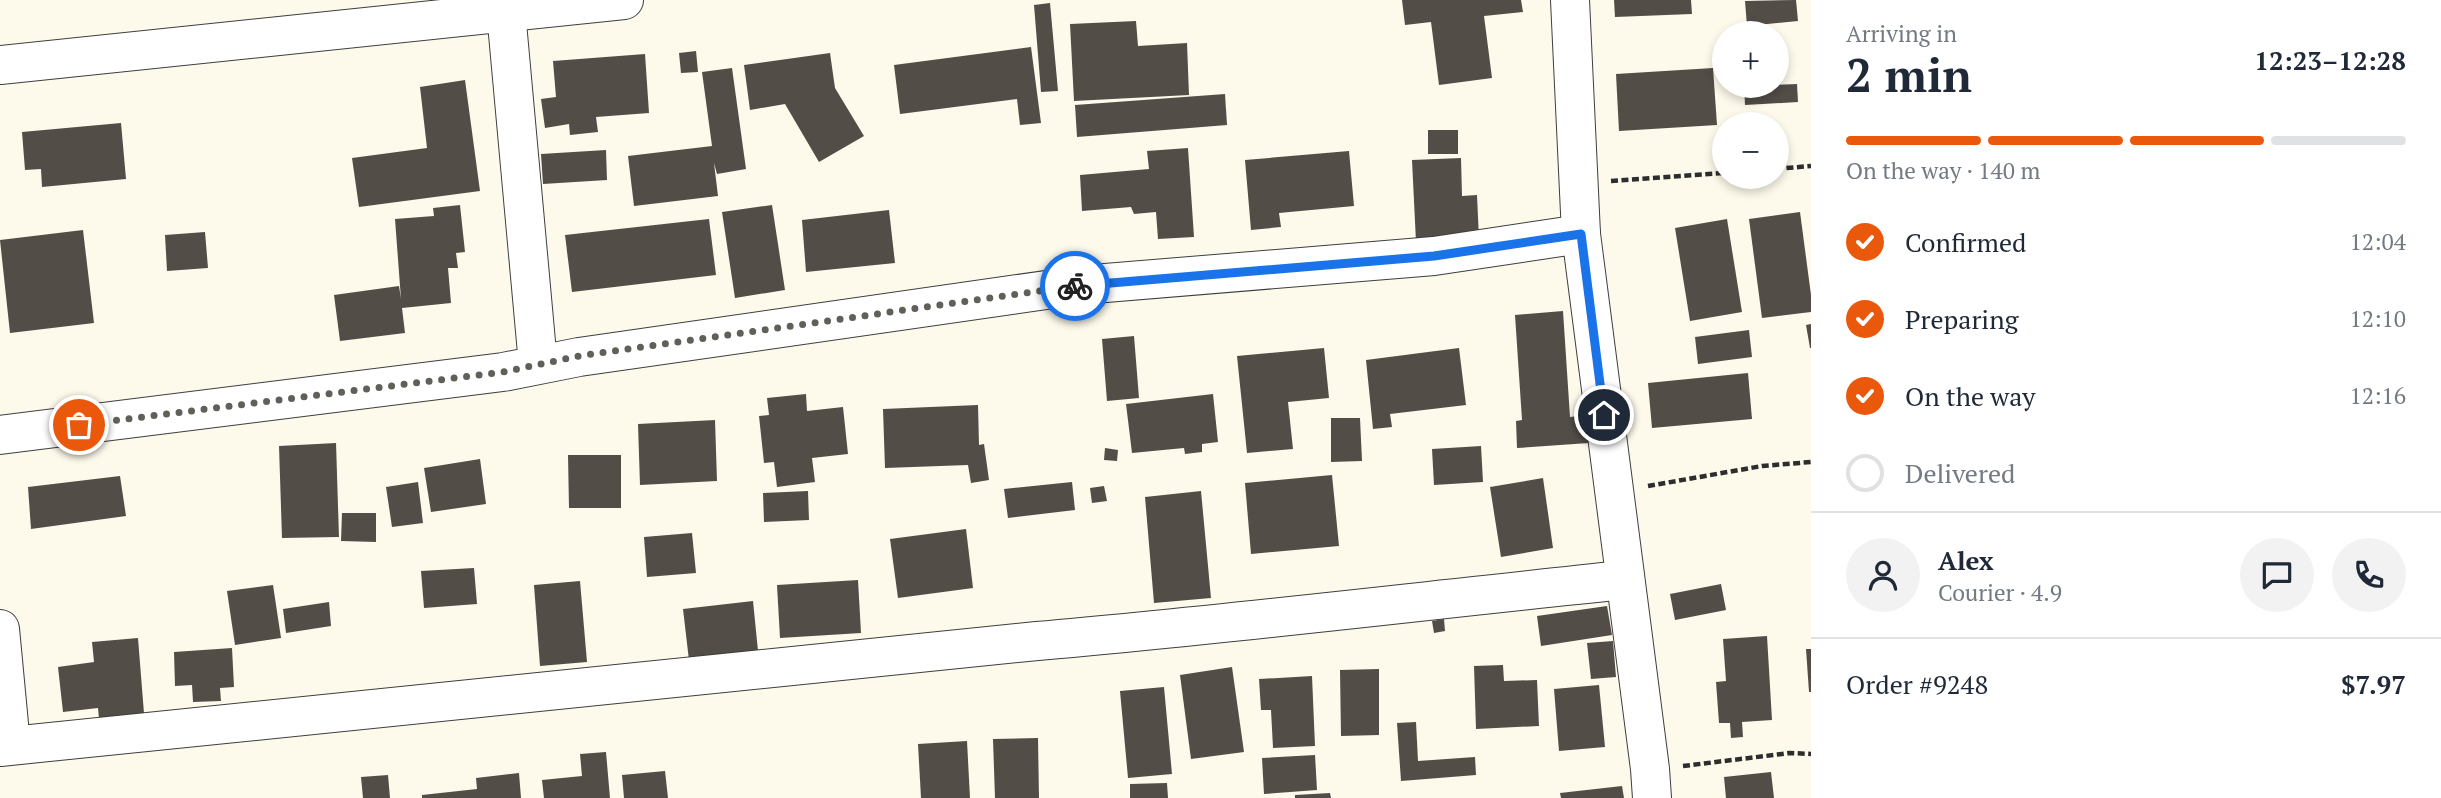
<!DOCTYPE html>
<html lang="en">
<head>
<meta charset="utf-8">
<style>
	:root { --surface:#fff; --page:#f2f2f3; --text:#1f2937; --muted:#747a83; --line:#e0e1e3; --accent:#ea580c }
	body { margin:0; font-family:"PT Serif",serif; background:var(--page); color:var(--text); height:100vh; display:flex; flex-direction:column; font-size:26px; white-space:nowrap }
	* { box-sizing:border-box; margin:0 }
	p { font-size:23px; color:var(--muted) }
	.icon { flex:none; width:38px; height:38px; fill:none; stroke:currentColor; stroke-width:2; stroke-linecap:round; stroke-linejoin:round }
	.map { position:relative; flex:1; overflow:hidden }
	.side { display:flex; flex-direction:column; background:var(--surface); width:630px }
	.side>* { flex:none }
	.controls { position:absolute; left:1712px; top:21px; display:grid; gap:14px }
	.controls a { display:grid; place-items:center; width:77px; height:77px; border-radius:50%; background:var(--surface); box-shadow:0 4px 10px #0003; font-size:35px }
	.pin { position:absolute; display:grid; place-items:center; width:60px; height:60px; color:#fff; margin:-30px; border:4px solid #fff; border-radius:50%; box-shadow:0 2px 7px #0007 }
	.courier { position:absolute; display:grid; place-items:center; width:70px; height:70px; margin:-35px; border:5px solid #1a73e8; border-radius:50%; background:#fff; color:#222; box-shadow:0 2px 9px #0007 }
	.headline em { font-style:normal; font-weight:800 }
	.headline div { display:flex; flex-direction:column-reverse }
	.headline { display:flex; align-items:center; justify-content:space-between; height:119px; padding:0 35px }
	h1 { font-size:46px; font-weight:800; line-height:52px }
	.bar { display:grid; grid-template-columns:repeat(4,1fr); gap:10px 7px; align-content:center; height:84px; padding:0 35px }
	.bar i { height:9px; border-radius:5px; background:var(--line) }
	.bar .on { background:var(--accent) }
	.bar p { grid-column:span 4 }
	.line { display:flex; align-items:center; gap:18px; padding:0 35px; border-top:2px solid var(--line) }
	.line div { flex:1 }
	.round { display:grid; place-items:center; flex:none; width:74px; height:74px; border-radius:37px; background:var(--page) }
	ol { padding:0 35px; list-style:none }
	li { display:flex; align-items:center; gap:21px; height:77px }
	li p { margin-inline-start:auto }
	li .icon { padding:7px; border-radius:50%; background:var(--accent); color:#fff; stroke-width:4 }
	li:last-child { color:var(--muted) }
	li i { width:38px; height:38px; border:4px solid var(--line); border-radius:50% }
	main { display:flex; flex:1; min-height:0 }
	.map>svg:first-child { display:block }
	.building { fill:#534d48 }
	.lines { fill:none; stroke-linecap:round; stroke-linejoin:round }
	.minor-casing { stroke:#3e3e3e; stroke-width:40 }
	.path { stroke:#2d2d2d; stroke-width:4.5; stroke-dasharray:7 3.5; stroke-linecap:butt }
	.minor { stroke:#fff; stroke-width:38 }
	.done { stroke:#605f59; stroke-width:7; stroke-dasharray:0 12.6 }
	.route { stroke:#1a73e8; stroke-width:9 }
</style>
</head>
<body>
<main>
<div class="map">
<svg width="1811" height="798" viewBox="0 0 1811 798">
	<rect width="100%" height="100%" fill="#fdfaeb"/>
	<!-- building -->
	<g class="building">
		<path d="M1402 0H1521L1523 12 1484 16 1492 78 1439 85 1431 22 1405 25Z"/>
		<path d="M1614 0H1691L1692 14 1615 17Z"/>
		<path d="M1796 0 1798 21 1747 26 1745 1Z"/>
		<path d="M1050 3 1058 91 1041 92 1034 5Z"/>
		<path d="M1136 21 1138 46 1187 43 1189 95 1074 101 1070 24Z"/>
		<path d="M1031 47 1041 123 1020 125 1017 99 900 114 894 65Z"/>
		<path d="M696 51 698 72 681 73 679 53Z"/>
		<path d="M830 53 835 88 864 136 819 162 785 104 750 110 744 65Z"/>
		<path d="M645 54 649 113 596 117 598 132 570 135 569 124 545 128 541 99 556 97 553 61Z"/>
		<path d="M732 68 746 169 717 174 714 163 718 196 634 206 628 156 712 146 702 72Z"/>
		<path d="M1713 68 1717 125 1619 131 1616 74Z"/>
		<path d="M465 80 480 191 359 207 352 158 427 148 420 87Z"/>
		<path d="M1797 84 1798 102 1745 105 1744 86Z"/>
		<path d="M1225 94 1227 125 1077 137 1075 105Z"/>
		<path d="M121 123 126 179 42 187 41 169 25 170 22 132Z"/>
		<rect x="1428" y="130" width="30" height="24"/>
		<path d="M1188 148 1194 237 1158 239 1156 212 1134 214 1131 207 1082 211 1080 175 1149 169 1147 151Z"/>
		<path d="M606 150 607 180 543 184 541 154Z"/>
		<path d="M1349 151 1354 206 1279 213 1281 227 1251 230 1245 160Z"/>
		<path d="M1461 158 1462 196 1477 195 1479 239 1416 242 1412 160Z"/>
		<path d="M460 205 465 252 456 253 458 268H448L451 303 402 308 405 333 340 341 334 295 399 286 401 299 395 219 434 216 433 208Z"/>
		<path d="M772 205 785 290 735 298 722 212Z"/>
		<path d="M889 210 895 263 806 272 802 220Z"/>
		<path d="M1800 212 1811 295V312L1762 318 1749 219Z"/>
		<path d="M709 219 716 275 572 292 565 235Z"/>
		<path d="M1727 219 1742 312 1690 321 1675 228Z"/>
		<path d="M83 230 94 323 10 333 0 240Z"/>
		<path d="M205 232 208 268 167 271 165 235Z"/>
		<path d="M1563 311 1570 417 1587 415 1589 443 1517 448 1516 421 1522 420 1515 315Z"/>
		<path d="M1811 324V348H1810L1806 325Z"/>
		<path d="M1749 330 1752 357 1698 364 1695 337Z"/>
		<path d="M1134 336 1139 398 1107 401 1102 339Z"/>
		<path d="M1324 348 1329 398 1288 402 1293 449 1247 453 1237 356Z"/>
		<path d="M1459 348 1466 405 1390 414 1392 427 1373 429 1366 360Z"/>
		<path d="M1748 373 1752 419 1652 428 1648 383Z"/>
		<path d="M806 394 807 411 843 407 848 454 812 458 815 482 777 487 774 462 764 463 759 416 769 415 767 398Z"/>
		<path d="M1213 394 1218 442 1202 444V452L1185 454 1184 448 1132 453 1126 404Z"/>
		<path d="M978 405 979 445 984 444 989 480 971 483 968 465 885 468 883 409Z"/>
		<path d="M1331 418H1360L1362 461 1331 462Z"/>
		<path d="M715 420 717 481 640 485 638 424Z"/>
		<path d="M336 443 339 537 282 538 279 446Z"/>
		<path d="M1481 446 1483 482 1434 485 1432 449Z"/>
		<path d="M1105 448 1118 450 1117 461 1104 460Z"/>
		<path d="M568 455H621V508H569Z"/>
		<path d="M480 459 486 504 431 512 424 468Z"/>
		<path d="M1332 475 1339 546 1251 554 1245 483Z"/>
		<path d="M120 476 126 516 31 529 28 487Z"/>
		<path d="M1543 478 1553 548 1501 557 1490 487Z"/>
		<path d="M418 482 423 523 392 527 386 487Z"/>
		<path d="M1072 482 1075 510 1008 518 1004 489Z"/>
		<path d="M1104 486 1107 501 1092 503 1090 488Z"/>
		<path d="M808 491 809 520 764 522 763 493Z"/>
		<path d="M1201 491 1211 598 1154 603 1145 497Z"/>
		<path d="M342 513H376V542L341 541Z"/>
		<path d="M966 529 973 588 898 598 890 539Z"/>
		<path d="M692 533 696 573 647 577 644 537Z"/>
		<path d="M474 568 477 604 424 608 421 571Z"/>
		<path d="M858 580 861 633 780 638 777 585Z"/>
		<path d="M580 581 587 662 540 666 534 585Z"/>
		<path d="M1721 584 1726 610 1675 620 1670 594Z"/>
		<path d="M273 585 281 638 235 645 227 591Z"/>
		<path d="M753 601 759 661 690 669 683 609Z"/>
		<path d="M329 602 331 626 286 633 283 609Z"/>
		<path d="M1607 606 1612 635 1541 646 1537 616Z"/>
		<path d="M1444 619 1445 631 1434 633 1432 621Z"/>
		<path d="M1767 636 1772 720 1742 722 1743 737 1731 738 1730 723H1719L1716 682 1726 681 1723 639Z"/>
		<path d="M138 638 145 726 100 730 98 708 63 712 58 667 94 662 92 642Z"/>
		<path d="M1613 641 1616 677 1591 679 1587 643Z"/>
		<path d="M232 648 234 687 220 688 221 701 193 702 192 685 175 686 174 652Z"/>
		<path d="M1806 649H1811V692H1809Z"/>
		<path d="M1503 665 1504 681 1537 680 1539 726 1476 729 1474 666Z"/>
		<path d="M1232 667 1244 752 1191 759 1180 675Z"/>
		<path d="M1379 669V735L1341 736 1340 670Z"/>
		<path d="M1312 676 1315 746 1273 748 1271 710H1261L1259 679Z"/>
		<path d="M1599 685 1605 747 1559 751 1554 689Z"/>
		<path d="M1164 687 1172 774 1128 778 1120 691Z"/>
		<path d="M1416 722 1418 761 1475 757 1476 775 1401 781 1397 723Z"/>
		<path d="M1038 738 1039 798H995L993 739Z"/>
		<path d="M967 741 970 798H921L918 744Z"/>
		<path d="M606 752 610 798H544L542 780 582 776 580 754Z"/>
		<path d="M1315 755 1317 790 1264 794 1262 758Z"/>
		<path d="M665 771 668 798H624L622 775Z"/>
		<path d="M1771 772 1774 798H1726L1724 777Z"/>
		<path d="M519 773 521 798H422V795L477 789 476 778Z"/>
		<path d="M388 775 390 798H363L361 777Z"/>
		<path d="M1167 783 1168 798H1130V784Z"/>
		<path d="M1622 786 1624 798H1561L1560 793Z"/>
		<path d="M1330 793 1331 798H1295V795Z"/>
	</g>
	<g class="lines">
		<defs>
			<g id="minor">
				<path d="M1570 0 1581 234 1650 769 1652 798"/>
				<path d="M506 12 538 364"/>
				<path d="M0 65 624 0"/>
				<path d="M0 435 503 372 579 357 1081 285 1434 256 1581 234"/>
				<path d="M0 629 11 745"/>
				<path d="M0 747 1037 641C1233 624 1428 600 1624 580"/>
			</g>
		</defs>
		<!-- minor casing -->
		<use href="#minor" class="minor-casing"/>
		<!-- path -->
		<g class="path">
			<path d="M1776 169 1811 166"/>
			<path d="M1611 181 1724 173"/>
			<path d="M1648 486 1762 466 1811 462"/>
			<path d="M1683 766 1790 753 1811 754"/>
		</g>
		<!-- minor -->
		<use href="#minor" class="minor"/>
	</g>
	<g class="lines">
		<!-- done -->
		<path class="done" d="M79 425 503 372 579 356 1075 286"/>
		<!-- route -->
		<path class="route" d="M1075 286 1434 256 1581 234 1604 415"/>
	</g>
</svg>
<div class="controls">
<a>+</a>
<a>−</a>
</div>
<div class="pin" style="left:79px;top:425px;background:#ea580c"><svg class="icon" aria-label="bag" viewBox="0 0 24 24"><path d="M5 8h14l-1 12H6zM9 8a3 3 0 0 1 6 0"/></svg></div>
<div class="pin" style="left:1604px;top:415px;background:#1f2937"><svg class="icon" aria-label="home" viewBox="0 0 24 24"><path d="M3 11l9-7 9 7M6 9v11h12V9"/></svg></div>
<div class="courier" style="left:1075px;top:286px"><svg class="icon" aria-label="bike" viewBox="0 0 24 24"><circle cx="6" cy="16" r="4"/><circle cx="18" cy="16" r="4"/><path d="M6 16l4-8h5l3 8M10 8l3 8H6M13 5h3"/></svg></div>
</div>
<section class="side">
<div class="headline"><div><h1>2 min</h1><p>Arriving in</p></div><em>12:23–12:28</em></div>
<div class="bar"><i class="on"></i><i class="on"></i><i class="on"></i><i></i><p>On the way · 140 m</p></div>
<ol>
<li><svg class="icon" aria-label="check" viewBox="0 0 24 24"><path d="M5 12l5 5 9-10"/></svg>Confirmed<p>12:04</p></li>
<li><svg class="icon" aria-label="check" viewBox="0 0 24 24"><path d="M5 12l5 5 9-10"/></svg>Preparing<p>12:10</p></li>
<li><svg class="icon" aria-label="check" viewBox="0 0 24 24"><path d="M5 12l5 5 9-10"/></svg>On the way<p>12:16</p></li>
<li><i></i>Delivered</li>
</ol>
<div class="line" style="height:126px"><a class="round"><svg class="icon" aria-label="person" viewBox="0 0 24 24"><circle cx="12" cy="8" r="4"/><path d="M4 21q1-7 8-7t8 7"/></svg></a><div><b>Alex</b><p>Courier · 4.9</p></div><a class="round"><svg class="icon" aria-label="chat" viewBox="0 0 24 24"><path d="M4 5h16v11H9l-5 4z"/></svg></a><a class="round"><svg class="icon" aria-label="phone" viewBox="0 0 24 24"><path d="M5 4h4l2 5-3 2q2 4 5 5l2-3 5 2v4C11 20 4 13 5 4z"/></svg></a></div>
<div class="line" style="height:91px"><div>Order #9248</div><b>$7.97</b></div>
</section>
</main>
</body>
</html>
